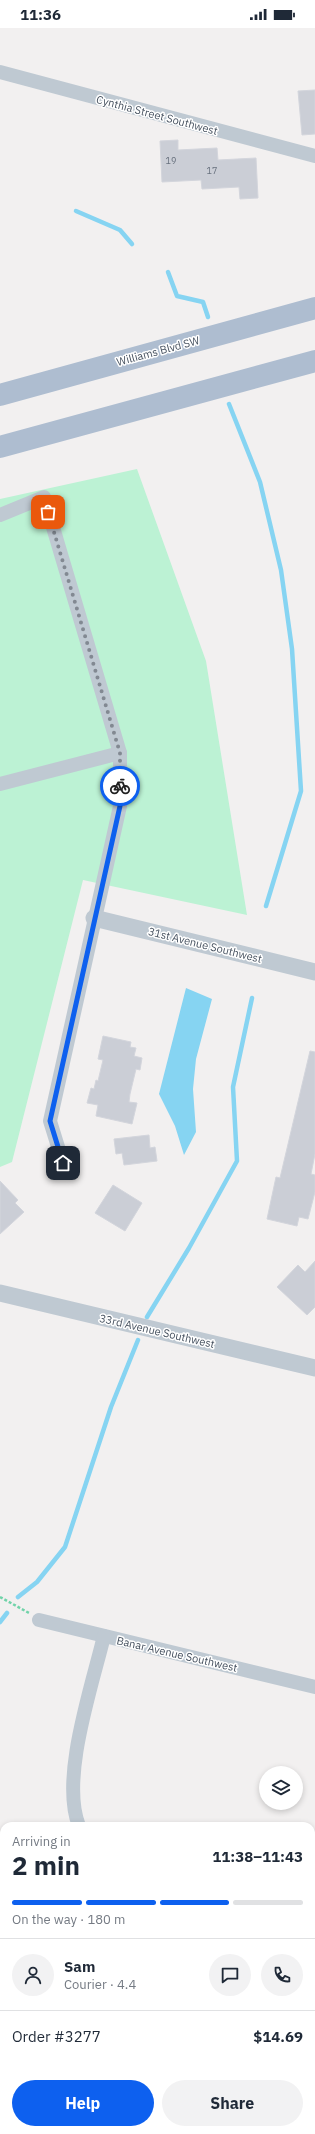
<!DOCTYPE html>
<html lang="en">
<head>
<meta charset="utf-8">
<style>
	:root { --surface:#fff; --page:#f2f2f3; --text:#1f2937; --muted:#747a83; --line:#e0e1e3; --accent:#0d60ef }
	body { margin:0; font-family:"IBM Plex Sans",sans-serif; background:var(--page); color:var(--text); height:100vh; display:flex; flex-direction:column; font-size:15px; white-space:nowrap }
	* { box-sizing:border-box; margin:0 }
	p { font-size:13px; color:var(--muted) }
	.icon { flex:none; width:22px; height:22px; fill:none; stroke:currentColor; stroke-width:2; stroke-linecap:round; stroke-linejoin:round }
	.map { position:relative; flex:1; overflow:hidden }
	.panel { position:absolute; left:0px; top:1794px; width:315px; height:312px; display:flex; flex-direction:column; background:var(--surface); border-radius:12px 12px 0 0; box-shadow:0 2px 6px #0003 }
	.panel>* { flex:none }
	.tools { position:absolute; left:259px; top:1738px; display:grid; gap:8px }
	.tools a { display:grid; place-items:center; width:44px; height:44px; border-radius:50%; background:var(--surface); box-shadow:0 2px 6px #0003; font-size:20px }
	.pin { position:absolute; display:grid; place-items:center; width:34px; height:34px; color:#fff; margin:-17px; border-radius:8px; box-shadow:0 2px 6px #0006 }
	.courier { position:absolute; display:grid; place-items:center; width:40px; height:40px; margin:-20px; border:3px solid #0d60ef; border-radius:50%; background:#fff; color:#222; box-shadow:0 1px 5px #0007 }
	.headline em { font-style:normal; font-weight:800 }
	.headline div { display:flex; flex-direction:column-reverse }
	.headline { display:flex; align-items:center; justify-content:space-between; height:68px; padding:0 12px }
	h1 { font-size:26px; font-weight:800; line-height:30px }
	.bar { display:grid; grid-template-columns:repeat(4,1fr); gap:6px 4px; align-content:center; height:48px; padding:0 12px }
	.bar i { height:5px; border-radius:3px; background:var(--line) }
	.bar .current { background:var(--accent) }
	.bar p { grid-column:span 4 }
	.line { display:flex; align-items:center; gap:10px; padding:0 12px; border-top:1px solid var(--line) }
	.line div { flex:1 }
	.round { display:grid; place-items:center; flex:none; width:42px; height:42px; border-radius:21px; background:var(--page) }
	.button { display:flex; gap:8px; margin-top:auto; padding:8px 12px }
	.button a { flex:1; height:46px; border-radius:24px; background:var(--accent); color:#fff; font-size:16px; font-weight:800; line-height:46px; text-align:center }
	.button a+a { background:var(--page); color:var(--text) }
	.status { display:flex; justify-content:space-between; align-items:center; height:28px; padding:0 20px; background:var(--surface); direction:ltr }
	.status svg { height:11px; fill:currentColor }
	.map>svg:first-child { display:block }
	.green { fill:#bcf2d4 }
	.water { fill:#86d4f2 }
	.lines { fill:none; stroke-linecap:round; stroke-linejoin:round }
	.stream { stroke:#86d4f2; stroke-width:4.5 }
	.building { fill:#cbced6; stroke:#d3d5dc }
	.path { stroke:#71d3a9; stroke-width:2.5; stroke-dasharray:3 2; stroke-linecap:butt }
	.minor { stroke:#bfc9d2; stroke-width:14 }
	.tertiary { stroke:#bfc9d2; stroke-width:17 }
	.primary { stroke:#aebdd0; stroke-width:22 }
	.done { stroke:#828992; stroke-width:4; stroke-dasharray:0 7.2 }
	.route { stroke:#0d60ef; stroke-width:5 }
	.labels { text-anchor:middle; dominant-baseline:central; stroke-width:3; stroke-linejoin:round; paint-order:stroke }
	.number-label { font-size:9px; fill:#67707d }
	.street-label { font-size:11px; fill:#46515f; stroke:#fff }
</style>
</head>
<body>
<div class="status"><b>11:36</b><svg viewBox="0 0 49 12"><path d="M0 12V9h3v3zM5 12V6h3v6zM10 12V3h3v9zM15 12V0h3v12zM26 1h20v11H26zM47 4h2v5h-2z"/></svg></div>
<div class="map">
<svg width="315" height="2106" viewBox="0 0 315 2106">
	<rect width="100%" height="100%" fill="#f2f0f0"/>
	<!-- green -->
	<path class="green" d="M137 441 206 633 247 887 83 852 12 1134 0 1139V471Z"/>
	<!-- water -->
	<path class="water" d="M186 960 212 971 196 1031 193 1061 196 1104 184 1127 175 1098 159 1066Z"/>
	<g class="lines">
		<!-- stream -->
		<g class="stream">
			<path d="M76 183 120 202 132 216"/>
			<path d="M168 244 177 268 203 274 208 289"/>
			<path d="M229 376 260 454 281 542 292 621 301 763 266 878"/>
			<path d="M147 1289 189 1220 237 1133 233 1059 252 970"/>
			<path d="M18 1569 37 1554 65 1519 111 1379 138 1312"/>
			<path d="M0 1594 7 1585"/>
		</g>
	</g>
	<!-- building -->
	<g class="building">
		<path d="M315 62V106L302 107 298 63Z"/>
		<path d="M178 112V122L217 120 218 132 256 130 258 170 240 171 239 159 202 161 201 152 162 154 160 113Z"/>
		<path d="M103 1008 131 1014 130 1019 136 1020 134 1028 142 1030 140 1042 136 1041 130 1066 129 1074 137 1075 132 1096 96 1088 98 1077 87 1075 91 1060 94 1061 96 1052 98 1053 103 1032 98 1031Z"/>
		<path d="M310 1023 315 1024V1126L311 1146 315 1147V1164L308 1191 299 1189 297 1198 267 1191 276 1149 280 1150Z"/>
		<path d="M149 1107 150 1120 155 1119 157 1133 124 1137 122 1125 116 1126 114 1111Z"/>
		<path d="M0 1153 18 1172 15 1175 24 1184 0 1206Z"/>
		<path d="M113 1157 142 1175 125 1203 95 1185Z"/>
		<path d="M315 1233V1279L307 1287 277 1259 298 1237 305 1244Z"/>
	</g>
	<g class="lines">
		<!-- path -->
		<g class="path">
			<path d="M0 1569 29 1585"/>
			<path d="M311 2033 315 2036"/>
		</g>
		<!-- minor -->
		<g class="minor">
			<path d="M0 44 315 128"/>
			<path d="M0 487 44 469 120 725V778L50 1093 63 1135"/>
			<path d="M0 756 120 725"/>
			<path d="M39 1592 315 1659"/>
			<path d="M79 1798C60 1751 92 1658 104 1608"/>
			<path d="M311 2013 315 2016"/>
		</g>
		<!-- tertiary -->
		<g class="tertiary">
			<path d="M94 890 315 944"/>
			<path d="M0 1265 315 1340"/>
		</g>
		<!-- primary -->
		<g class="primary">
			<path d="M0 367 315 280"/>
			<path d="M0 419 315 333"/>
		</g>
	</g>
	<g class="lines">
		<!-- done -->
		<path class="done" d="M48 484 120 725V758"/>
		<!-- route -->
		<path class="route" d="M63 1135 50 1093 120 778V758"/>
	</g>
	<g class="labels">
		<!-- number labels -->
		<g class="number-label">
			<text x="171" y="132">19</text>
			<text x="212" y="142">17</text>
		</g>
		<!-- street labels -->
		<g class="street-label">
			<text transform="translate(157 87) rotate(15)">Cynthia Street Southwest</text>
			<text transform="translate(158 323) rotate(-15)">Williams Blvd SW</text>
			<text transform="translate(205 917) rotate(14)">31st Avenue Southwest</text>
			<text transform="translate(157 1303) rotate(13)">33rd Avenue Southwest</text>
			<text transform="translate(177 1626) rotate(13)">Banar Avenue Southwest</text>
		</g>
	</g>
</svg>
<div class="tools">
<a><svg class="icon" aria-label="layers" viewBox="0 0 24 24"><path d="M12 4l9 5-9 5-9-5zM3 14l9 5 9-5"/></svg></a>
</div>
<div class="pin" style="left:48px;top:484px;background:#ea580c"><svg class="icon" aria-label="bag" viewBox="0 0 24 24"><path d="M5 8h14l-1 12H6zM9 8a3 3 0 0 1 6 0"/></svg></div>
<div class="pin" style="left:63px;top:1135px;background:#1f2937"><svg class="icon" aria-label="home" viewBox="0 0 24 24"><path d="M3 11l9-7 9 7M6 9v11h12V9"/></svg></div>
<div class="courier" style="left:120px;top:758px"><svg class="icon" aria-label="bike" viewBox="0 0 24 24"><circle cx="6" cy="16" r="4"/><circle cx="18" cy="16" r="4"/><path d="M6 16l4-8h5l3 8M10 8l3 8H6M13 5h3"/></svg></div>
<section class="panel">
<div class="headline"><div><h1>2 min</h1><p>Arriving in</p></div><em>11:38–11:43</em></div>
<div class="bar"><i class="current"></i><i class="current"></i><i class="current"></i><i></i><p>On the way · 180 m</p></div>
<div class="line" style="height:72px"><a class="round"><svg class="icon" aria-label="person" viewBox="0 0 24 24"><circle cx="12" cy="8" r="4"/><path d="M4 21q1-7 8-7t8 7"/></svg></a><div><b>Sam</b><p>Courier · 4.4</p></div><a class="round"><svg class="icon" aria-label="chat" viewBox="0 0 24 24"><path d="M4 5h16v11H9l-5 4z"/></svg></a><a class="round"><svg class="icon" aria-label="phone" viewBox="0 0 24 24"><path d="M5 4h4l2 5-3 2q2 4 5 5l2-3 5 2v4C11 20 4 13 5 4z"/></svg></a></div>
<div class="line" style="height:52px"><div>Order #3277</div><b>$14.69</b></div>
<div class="button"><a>Help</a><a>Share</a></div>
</section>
</div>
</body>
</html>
